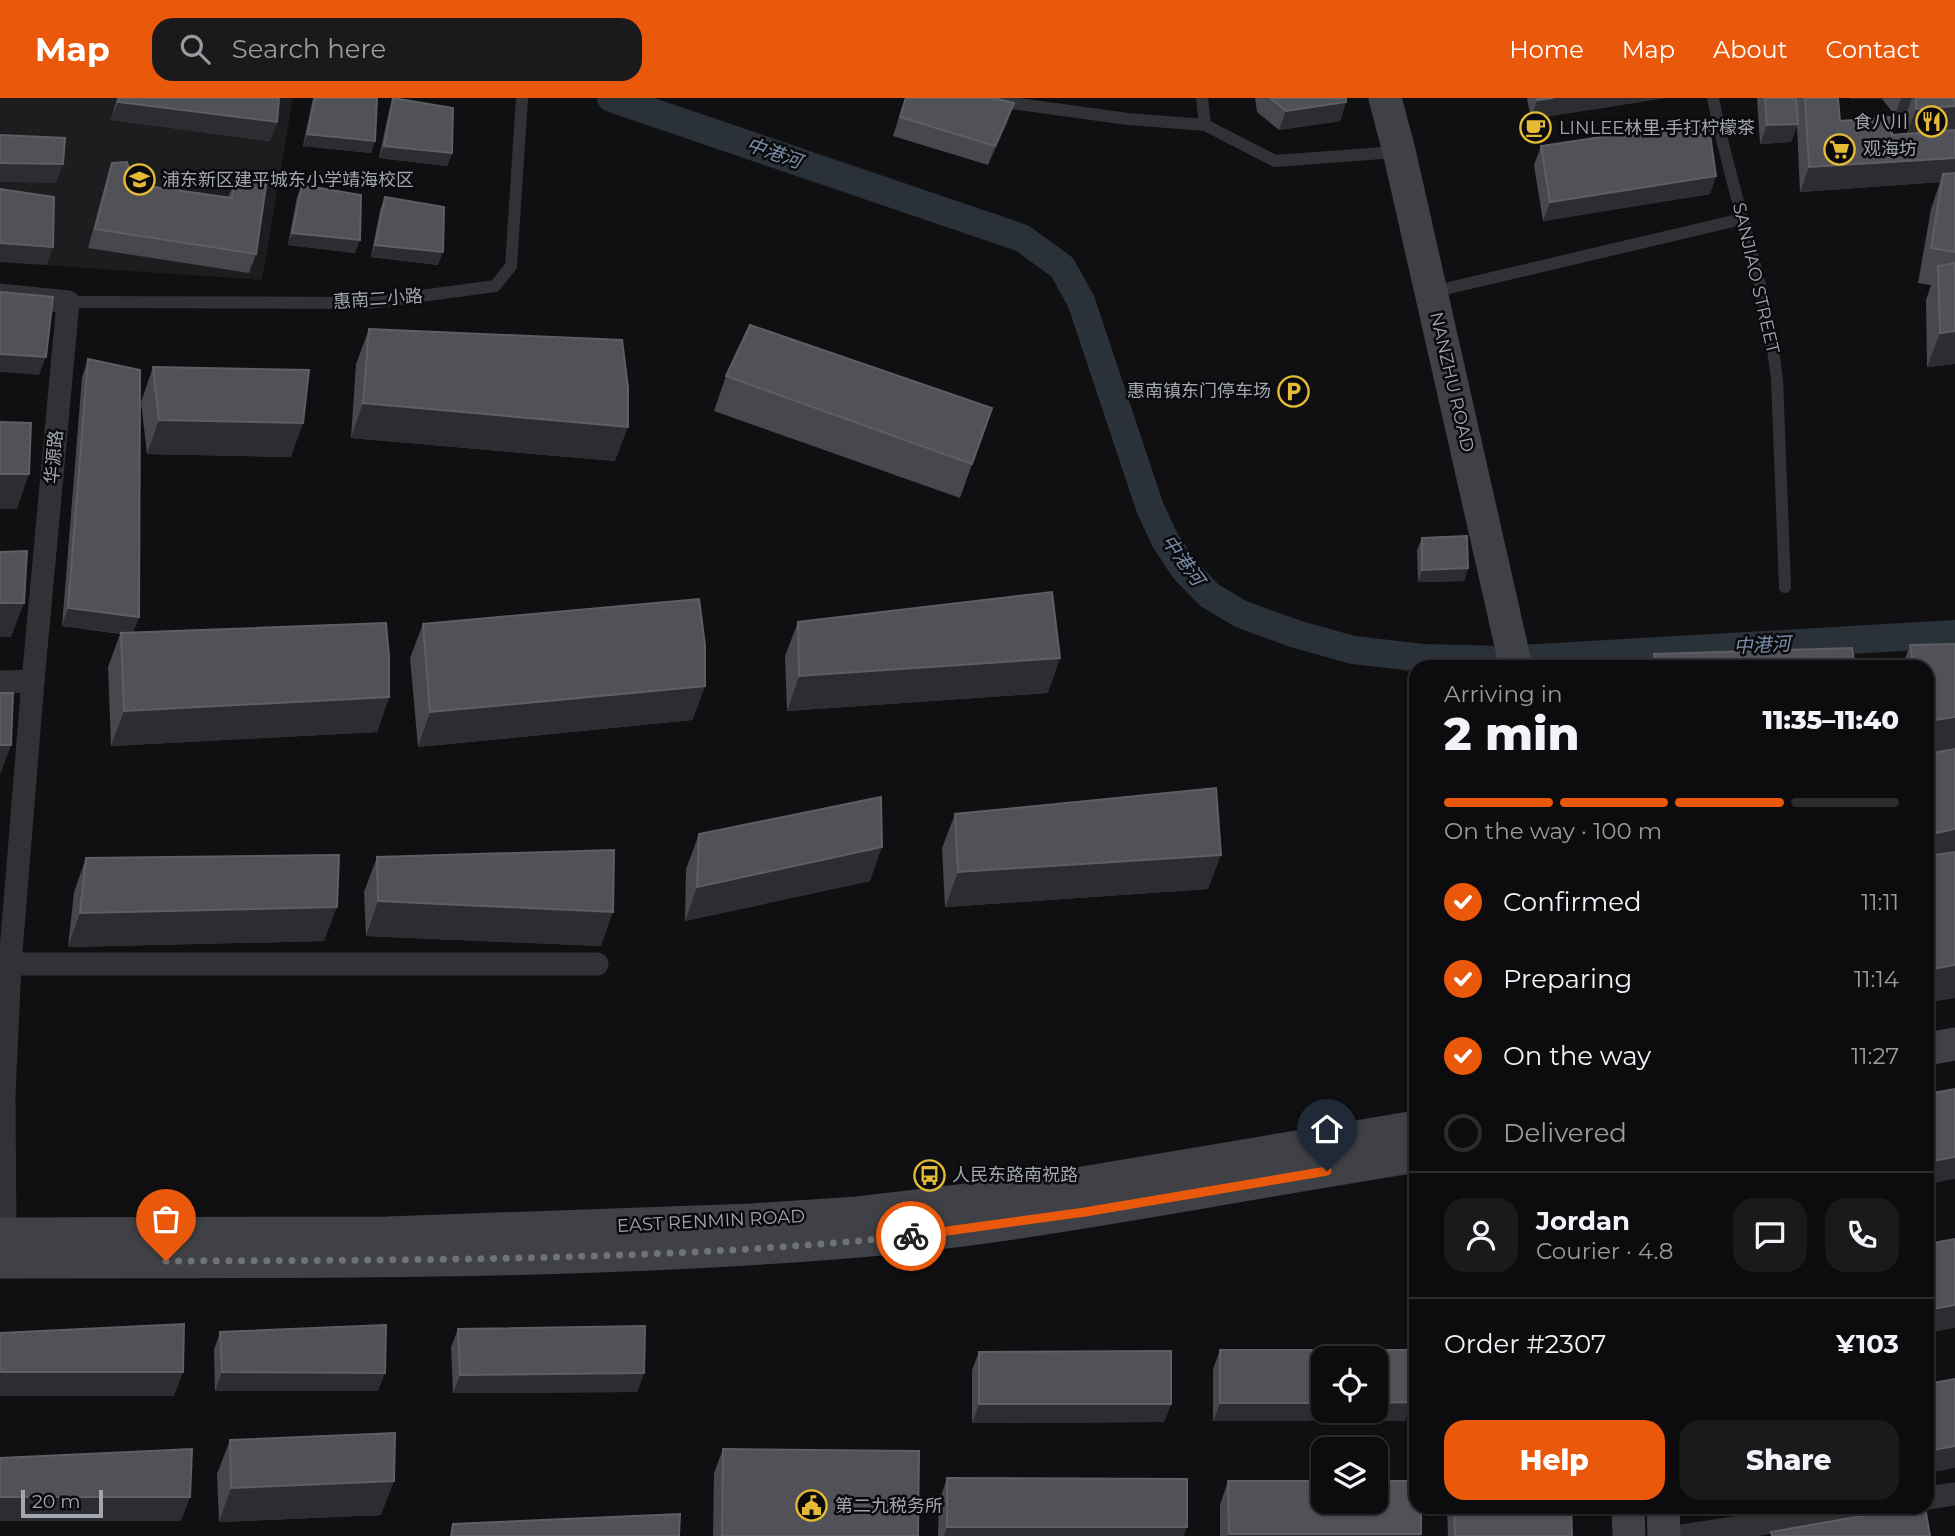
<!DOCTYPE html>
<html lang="en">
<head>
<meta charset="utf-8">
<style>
	:root { --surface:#0c0c0e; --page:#1a1a1c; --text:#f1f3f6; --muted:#9a9b9e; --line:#2c2c2e; --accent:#ea580c }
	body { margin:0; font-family:Montserrat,"Noto Sans SC",sans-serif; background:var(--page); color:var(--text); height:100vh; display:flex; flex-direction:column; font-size:26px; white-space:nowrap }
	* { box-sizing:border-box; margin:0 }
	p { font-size:23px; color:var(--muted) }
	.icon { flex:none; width:38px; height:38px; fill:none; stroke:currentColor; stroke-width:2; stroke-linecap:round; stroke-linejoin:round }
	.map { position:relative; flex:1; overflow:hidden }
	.details { position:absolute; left:1409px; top:562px; width:525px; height:854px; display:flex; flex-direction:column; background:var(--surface); border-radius:21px; box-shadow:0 2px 5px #0004,0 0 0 2px var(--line) }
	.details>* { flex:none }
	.controls { position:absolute; left:1311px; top:1248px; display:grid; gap:14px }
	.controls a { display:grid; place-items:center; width:77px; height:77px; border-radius:14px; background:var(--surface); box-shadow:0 2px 5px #0004,0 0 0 2px var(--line); font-size:35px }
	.scale { position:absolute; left:21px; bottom:18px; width:82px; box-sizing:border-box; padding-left:7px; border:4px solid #a2a6b1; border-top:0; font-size:19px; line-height:24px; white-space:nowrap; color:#a2a6b1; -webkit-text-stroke:5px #0b0b0d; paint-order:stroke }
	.pin { position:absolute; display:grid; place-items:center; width:60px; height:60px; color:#fff; margin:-72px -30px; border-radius:50% 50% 50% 0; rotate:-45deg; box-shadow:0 0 7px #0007 }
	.pin .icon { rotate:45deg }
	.courier { position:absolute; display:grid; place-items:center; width:70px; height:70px; margin:-35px; border:5px solid #ea580c; border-radius:50%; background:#fff; color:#222; box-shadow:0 2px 9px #0007 }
	.headline em { font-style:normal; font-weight:800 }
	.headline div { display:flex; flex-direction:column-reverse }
	.headline { display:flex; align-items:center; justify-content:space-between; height:119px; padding:0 35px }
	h1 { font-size:46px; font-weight:800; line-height:52px }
	.bar { display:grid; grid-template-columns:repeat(4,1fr); gap:10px 7px; align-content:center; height:84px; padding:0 35px }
	.bar i { height:9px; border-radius:5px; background:var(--line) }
	.bar .current { background:var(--accent) }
	.bar p { grid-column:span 4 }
	.line { display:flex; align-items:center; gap:18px; padding:0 35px; border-top:2px solid var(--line) }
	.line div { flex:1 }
	.round { display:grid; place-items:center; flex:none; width:74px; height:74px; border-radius:21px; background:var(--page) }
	ol { padding:0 35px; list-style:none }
	li { display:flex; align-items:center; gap:21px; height:77px }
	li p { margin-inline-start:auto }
	li .icon { padding:7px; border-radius:50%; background:var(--accent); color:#fff; stroke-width:4 }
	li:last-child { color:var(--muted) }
	li i { width:38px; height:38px; border:4px solid var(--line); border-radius:50% }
	.cta { display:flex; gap:14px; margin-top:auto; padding:14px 35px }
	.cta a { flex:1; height:80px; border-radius:21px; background:var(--accent); color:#fff; font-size:28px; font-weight:800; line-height:80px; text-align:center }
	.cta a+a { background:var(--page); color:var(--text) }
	header { display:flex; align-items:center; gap:42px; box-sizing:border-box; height:98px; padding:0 35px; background:var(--accent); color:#fff }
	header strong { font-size:33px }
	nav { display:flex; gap:38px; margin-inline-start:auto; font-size:24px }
	.search { width:490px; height:63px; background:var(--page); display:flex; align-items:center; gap:18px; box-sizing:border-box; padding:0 24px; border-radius:21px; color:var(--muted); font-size:26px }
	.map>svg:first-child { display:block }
	.built { fill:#1d1c1e }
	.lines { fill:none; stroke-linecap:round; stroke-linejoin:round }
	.canal { stroke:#2b3139; stroke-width:28 }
	.lane { stroke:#323236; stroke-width:12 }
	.street { stroke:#323236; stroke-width:23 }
	.secondary { stroke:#404146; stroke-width:33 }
	.wall { fill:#47474d }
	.shaded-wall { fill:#2d2d31 }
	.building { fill:#515157; stroke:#5d5f65; stroke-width:2 }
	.done { stroke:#6f7279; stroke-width:7; stroke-dasharray:0 12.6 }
	.route { stroke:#ea580c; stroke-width:9 }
	.labels { text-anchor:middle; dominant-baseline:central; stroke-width:5; stroke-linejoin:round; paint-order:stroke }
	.poi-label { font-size:18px; fill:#a2a6b1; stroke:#0b0b0d; text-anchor:start }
	.street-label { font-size:18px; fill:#a2a6b1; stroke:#0b0b0d }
	.water-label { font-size:19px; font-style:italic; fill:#7b90ab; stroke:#0b0b0d }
</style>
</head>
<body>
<header>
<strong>Map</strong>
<div class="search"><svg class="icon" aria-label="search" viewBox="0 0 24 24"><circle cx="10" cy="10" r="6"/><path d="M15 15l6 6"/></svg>Search here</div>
<nav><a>Home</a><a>Map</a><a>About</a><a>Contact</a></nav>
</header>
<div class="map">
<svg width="1955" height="1438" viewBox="0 0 1955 1438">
	<rect width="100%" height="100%" fill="#101012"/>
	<!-- built -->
	<path class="built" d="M0 0H293L262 182 0 164Z"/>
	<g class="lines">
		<!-- canal -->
		<path class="canal" d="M611 0 1022 140 1062 169 1081 203 1150 410 1165 442 1184 471 1209 497 1241 516 1296 536 1353 552 1423 560 1503 562 1955 536"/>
		<!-- lane -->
		<g class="lane">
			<path d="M975 0 1128 21 1205 27"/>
			<path d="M1202 0 1205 27 1275 63 1396 54"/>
			<path d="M1713 0C1731 95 1767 186 1777 282L1785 489"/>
			<path d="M1432 194 1742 121"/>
			<path d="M68 204 369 205 495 188 511 168 522 0"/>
		</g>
		<!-- street -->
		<g class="street">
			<path d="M0 197 68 204 33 583"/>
			<path d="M0 584 33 583 10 866H597"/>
			<path d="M5 1136 4 997 10 866"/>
			<path d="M1927 1400 1955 1396"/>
			<path d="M1681 1438 1872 1409"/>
		</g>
		<!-- secondary -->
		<g class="secondary">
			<path d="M1385 0 1399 53 1516 569"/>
			<path d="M1927 951 1955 946"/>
			<path d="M0 1136 387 1135 751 1122 858 1115 1018 1096 1416 1029"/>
			<path d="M0 1164C286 1163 573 1167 858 1143 960 1135 1061 1118 1162 1101 1247 1086 1331 1072 1416 1058"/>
			<path d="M1628 1409 1629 1438"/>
			<path d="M1663 1409 1664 1438"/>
		</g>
	</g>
	<!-- wall -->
	<g class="wall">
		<path d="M117 0H279L277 24 270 43 111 22Z"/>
		<path d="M313 0H377L371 55 303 48Z"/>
		<path d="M393 0 452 55 447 68 379 60 389 13Z"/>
		<path d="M905 0H994L1008 23 988 67 893 38Z"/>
		<path d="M1255 0H1346V4L1340 23 1279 32 1257 14Z"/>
		<path d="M1527 0H1665L1531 21Z"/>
		<path d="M1757 0H1838L1840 23 1892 37 1955 32V266L1927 269 1926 202 1931 187 1918 185 1931 111 1940 84 1800 94 1797 28 1791 44 1760 46Z"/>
		<path d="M1850 0H1955L1907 35 1906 16 1895 17 1882 1H1850Z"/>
		<path d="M1541 48 1716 78 1710 96 1543 123 1534 67Z"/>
		<path d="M112 65 134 86 228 100 235 81 256 156 249 175 88 150 106 84Z"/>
		<path d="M302 87 355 155 288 147 297 99Z"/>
		<path d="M385 99 438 167 371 159 380 112Z"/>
		<path d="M369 231 615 363 351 340 356 266Z"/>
		<path d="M88 261 139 519 133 534 389 599 377 634 111 648 108 569 120 536 62 528 82 279Z"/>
		<path d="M153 269 291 359 147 356 141 304Z"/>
		<path d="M726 278 992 310 960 400 714 313Z"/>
		<path d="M1422 440 1468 470 1464 483 1418 484 1417 452Z"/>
		<path d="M798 524 1048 595 787 613 785 558Z"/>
		<path d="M423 526 705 588 692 622 418 649 410 560Z"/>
		<path d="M1955 546V900L1927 904V656Z"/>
		<path d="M1910 547 1914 569H1902Z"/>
		<path d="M1654 556 1855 569H1649Z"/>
		<path d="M955 716 1208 791 945 809 942 750Z"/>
		<path d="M699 736 870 783 685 823 686 771Z"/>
		<path d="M377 759 601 848 366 838 364 794Z"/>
		<path d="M86 760 324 843 68 849 74 794Z"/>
		<path d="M458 1231 644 1275 637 1294 453 1295 451 1249Z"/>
		<path d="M220 1234 378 1293H215L214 1252Z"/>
		<path d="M1220 1252 1405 1323H1213V1271Z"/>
		<path d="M979 1254 1171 1306 1164 1324 972 1325V1272Z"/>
		<path d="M230 1342 381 1417 219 1424 217 1376Z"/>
		<path d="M723 1351 918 1438H713L714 1375Z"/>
		<path d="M947 1380 1184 1438H938L939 1404Z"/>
		<path d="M1228 1383 1421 1436 1420 1438H1220V1407Z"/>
		<path d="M1447 1409H1571L1572 1438H1448Z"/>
	</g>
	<!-- shaded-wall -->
	<g class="shaded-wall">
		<path d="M1553 0H1665L1531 21 1537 2Z"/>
		<path d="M1851 0H1883L1882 1H1850Z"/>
		<path d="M1901 0H1912L1906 16 1895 17Z"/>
		<path d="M118 4 277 24 270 43 111 22Z"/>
		<path d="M1346 4 1340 23 1279 32 1286 13Z"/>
		<path d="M1014 5 1008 23 988 67 995 48Z"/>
		<path d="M1955 8V32L1907 35 1916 11Z"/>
		<path d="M1798 26 1791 44 1760 46 1767 27Z"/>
		<path d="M307 36 375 43 371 55 303 48Z"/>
		<path d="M384 48 452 55 447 68 379 60Z"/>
		<path d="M1955 60V83L1943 76 1940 84 1800 94 1809 69Z"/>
		<path d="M0 65 63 66 56 85 0 84Z"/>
		<path d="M1716 78 1710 96 1543 123 1550 104Z"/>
		<path d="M292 135 360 142 355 155 288 147Z"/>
		<path d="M0 145 53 149 47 167 0 164Z"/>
		<path d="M375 147 443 154 438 167 371 159Z"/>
		<path d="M1955 233V266L1927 269 1940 235Z"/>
		<path d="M0 256 46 259 39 277 0 274Z"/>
		<path d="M363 305 628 329 615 363 351 340Z"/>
		<path d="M159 322 303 325 291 359 147 356Z"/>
		<path d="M0 376H29L17 411H0Z"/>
		<path d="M1468 470 1464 483 1418 484 1422 472Z"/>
		<path d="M0 505H24L11 539H0Z"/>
		<path d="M68 510 139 519 132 537 62 528Z"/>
		<path d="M1060 560 1048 595 787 613 799 578Z"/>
		<path d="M705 588 692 622 418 649 430 614Z"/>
		<path d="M389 599 377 634 111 648 124 613Z"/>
		<path d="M1955 619V652L1927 656V623Z"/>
		<path d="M0 647H11L0 677Z"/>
		<path d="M1955 731V764L1927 760 1936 735Z"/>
		<path d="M882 749 870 783 685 823 697 789Z"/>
		<path d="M1221 757 1208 791 945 809 958 774Z"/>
		<path d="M378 803 613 814 601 848 366 838Z"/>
		<path d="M337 809 324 843 68 849 80 815Z"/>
		<path d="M1955 867V900L1927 904V872Z"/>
		<path d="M1955 1059V1081L1927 1086V1064Z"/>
		<path d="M1955 1207V1230L1927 1235V1212Z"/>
		<path d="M0 1274H183L174 1298H0Z"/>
		<path d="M222 1274 385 1275 378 1293H215Z"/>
		<path d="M644 1275 637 1294 453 1295 460 1277Z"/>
		<path d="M1412 1304 1405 1323H1213L1220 1305H1323V1312H1376V1305Z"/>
		<path d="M979 1306H1171L1164 1324 972 1325Z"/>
		<path d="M1955 1348V1370L1927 1375V1353Z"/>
		<path d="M394 1383 381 1417 219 1424 231 1390Z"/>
		<path d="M0 1399H190L181 1423H0Z"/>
		<path d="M947 1429H1187L1184 1438H944Z"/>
		<path d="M1229 1436H1421L1420 1438H1228Z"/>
	</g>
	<!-- building -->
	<g class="building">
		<path d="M119 0H279L277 24 118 4Z"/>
		<path d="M315 0H377L375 43 307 36Z"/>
		<path d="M393 0 453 10 452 55 384 48Z"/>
		<path d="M906 0H994L1014 5 995 48 900 19Z"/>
		<path d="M1270 0H1346V4L1286 13Z"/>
		<path d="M1537 0H1553L1537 2Z"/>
		<path d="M1765 0H1796L1798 26 1767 27Z"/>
		<path d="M1805 0H1838L1840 23 1891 19 1892 37 1955 32V60L1809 69Z"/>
		<path d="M1916 0H1955V8L1916 11Z"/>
		<path d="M1708 23 1716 78 1550 104 1541 48Z"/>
		<path d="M0 37 65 40 63 66 0 65Z"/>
		<path d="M127 64 134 86 232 100 235 81H267L256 156 95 131 112 65Z"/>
		<path d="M1955 75V154L1931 150 1943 76Z"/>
		<path d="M302 87 361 97 360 142 292 135Z"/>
		<path d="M0 91 54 99 53 149 0 145Z"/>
		<path d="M385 99 444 109 443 154 375 147Z"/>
		<path d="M1955 165V233L1940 235 1938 168Z"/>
		<path d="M0 194 53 199 46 259 0 256Z"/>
		<path d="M750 227 992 310 972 366 726 278Z"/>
		<path d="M369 231 622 242 628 289V329L363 305Z"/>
		<path d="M88 261 140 272 139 519 68 510Z"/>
		<path d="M153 269 309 272 303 325 159 322Z"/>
		<path d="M0 324 31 325 29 376H0Z"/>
		<path d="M1467 438 1468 470 1422 472V440Z"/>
		<path d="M27 453 24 505H0V454Z"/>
		<path d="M1052 494 1060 560 799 578 798 524Z"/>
		<path d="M699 501 705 547V588L430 614 423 526Z"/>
		<path d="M386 525 389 559V599L124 613 121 535Z"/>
		<path d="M1955 546V619L1927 623V569H1914L1910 547Z"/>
		<path d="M1852 550 1855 569H1656L1654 556Z"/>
		<path d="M0 595H13L11 647H0Z"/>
		<path d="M1955 651V731L1936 735 1927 699V656Z"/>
		<path d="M1216 690 1221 757 958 774 955 716Z"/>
		<path d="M881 699 882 749 697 789 699 736Z"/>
		<path d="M614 752 613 814 378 803 377 759Z"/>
		<path d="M1955 754V867L1927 872V758Z"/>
		<path d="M339 757 337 809 80 815 86 760Z"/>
		<path d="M1955 991V1059L1927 1064V996Z"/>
		<path d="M1955 1141V1207L1927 1212V1146Z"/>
		<path d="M184 1226 183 1274H0V1235Z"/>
		<path d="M386 1227 385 1275 222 1274 220 1234Z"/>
		<path d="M645 1228 644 1275 460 1277 458 1231Z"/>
		<path d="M1220 1252H1412V1304L1376 1305V1260H1323V1305H1220Z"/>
		<path d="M1171 1253V1306H979V1254Z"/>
		<path d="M1955 1281V1348L1927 1353V1286Z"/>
		<path d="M395 1335 394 1383 231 1390 230 1342Z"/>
		<path d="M192 1351 190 1399H0V1360Z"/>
		<path d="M723 1351 919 1353 918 1438H722Z"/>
		<path d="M947 1380 1187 1381V1429H947Z"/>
		<path d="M1228 1383H1323V1404H1376V1383H1416V1409H1421V1436H1229Z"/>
		<path d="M1454 1409H1571L1572 1438H1455Z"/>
		<path d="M1913 1409H1925L1930 1438H1772L1771 1434Z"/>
		<path d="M680 1416 679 1438H451L453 1426Z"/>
	</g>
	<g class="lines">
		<!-- done -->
		<path class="done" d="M166 1163C414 1162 664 1163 911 1138"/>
		<!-- route -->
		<path class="route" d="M911 1138 1085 1114 1327 1073"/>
	</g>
	<!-- icons -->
	<defs>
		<symbol id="restaurant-ring" viewBox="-11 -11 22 22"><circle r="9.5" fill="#0b0b0d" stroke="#e5bb35" stroke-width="1.5"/><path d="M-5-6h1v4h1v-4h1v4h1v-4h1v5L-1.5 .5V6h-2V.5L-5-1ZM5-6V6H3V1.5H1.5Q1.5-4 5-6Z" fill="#e5bb35"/></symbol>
		<symbol id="cafe-ring" viewBox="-11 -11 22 22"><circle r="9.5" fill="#0b0b0d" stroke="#e5bb35" stroke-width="1.5"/><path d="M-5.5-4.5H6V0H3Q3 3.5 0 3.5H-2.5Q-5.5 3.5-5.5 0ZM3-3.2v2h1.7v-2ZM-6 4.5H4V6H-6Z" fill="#e5bb35"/></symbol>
		<symbol id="supermarket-ring" viewBox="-11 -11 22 22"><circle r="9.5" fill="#0b0b0d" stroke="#e5bb35" stroke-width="1.5"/><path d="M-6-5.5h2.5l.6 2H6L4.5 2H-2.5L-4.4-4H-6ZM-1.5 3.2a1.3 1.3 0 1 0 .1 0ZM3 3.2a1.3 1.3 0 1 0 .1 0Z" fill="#e5bb35"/></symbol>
		<symbol id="school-ring" viewBox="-11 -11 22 22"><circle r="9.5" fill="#0b0b0d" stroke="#e5bb35" stroke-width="1.5"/><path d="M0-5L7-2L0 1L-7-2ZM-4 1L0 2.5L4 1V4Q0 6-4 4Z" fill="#e5bb35"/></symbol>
		<symbol id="parking-ring" viewBox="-11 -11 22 22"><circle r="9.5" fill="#0b0b0d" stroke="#e5bb35" stroke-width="1.5"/><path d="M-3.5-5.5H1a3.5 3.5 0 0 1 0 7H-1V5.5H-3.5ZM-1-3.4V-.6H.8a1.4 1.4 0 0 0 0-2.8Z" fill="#e5bb35"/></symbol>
		<symbol id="bus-ring" viewBox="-11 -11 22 22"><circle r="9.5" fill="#0b0b0d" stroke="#e5bb35" stroke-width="1.5"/><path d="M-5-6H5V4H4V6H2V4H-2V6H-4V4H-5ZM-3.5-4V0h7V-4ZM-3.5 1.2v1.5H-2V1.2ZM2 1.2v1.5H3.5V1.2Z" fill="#e5bb35"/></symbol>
		<symbol id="civic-ring" viewBox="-11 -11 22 22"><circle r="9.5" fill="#0b0b0d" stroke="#e5bb35" stroke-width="1.5"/><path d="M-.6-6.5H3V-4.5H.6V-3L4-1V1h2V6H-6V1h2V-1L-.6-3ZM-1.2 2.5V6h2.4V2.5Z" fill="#e5bb35"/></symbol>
	</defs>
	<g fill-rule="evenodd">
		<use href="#restaurant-ring" x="1914" y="6" width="35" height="35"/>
		<use href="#cafe-ring" x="1518" y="12" width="35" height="35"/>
		<use href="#supermarket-ring" x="1822" y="34" width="35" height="35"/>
		<use href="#school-ring" x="122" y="64" width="35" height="35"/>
		<use href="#parking-ring" x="1276" y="276" width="35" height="35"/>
		<use href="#bus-ring" x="912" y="1060" width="35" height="35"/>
		<use href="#civic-ring" x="794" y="1390" width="35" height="35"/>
	</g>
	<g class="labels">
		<!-- poi labels -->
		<g class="poi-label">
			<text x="1908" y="24" text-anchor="end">食八川</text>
			<text x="1559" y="30">LINLEE林里·手打柠檬茶</text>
			<text x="1863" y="51">观海坊</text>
			<text x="162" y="82">浦东新区建平城东小学靖海校区</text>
			<text x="1271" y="293" text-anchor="end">惠南镇东门停车场</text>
			<text x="952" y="1077">人民东路南祝路</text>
			<text x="835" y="1408">第二九税务所</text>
		</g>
		<!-- street labels -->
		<g class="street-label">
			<text transform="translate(1756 180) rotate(77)">SANJIAO STREET</text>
			<text transform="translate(378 201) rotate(-4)">惠南二小路</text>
			<text transform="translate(1452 284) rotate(77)">NANZHU ROAD</text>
			<text transform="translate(54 359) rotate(-85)">华源路</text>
			<text transform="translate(711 1123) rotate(-3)">EAST RENMIN ROAD</text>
		</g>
		<!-- water labels -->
		<g class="water-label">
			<text transform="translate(774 55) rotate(19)">中港河</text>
			<text transform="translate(1183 462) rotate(54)">中港河</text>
			<text transform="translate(1762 547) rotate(-3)">中港河</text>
		</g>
	</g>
</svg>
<div class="controls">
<a><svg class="icon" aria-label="locate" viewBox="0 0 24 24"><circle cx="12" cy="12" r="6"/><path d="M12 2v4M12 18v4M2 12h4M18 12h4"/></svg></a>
<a><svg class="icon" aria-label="layers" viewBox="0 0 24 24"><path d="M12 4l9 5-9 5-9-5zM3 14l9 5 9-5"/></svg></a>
</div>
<div class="scale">20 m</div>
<div class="pin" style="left:166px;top:1163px;background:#ea580c"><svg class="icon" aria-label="bag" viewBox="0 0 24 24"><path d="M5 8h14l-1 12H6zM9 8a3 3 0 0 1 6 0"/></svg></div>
<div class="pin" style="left:1327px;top:1073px;background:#1f2937"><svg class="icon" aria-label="home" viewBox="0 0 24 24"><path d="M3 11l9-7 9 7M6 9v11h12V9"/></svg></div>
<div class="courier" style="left:911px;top:1138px"><svg class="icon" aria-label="bike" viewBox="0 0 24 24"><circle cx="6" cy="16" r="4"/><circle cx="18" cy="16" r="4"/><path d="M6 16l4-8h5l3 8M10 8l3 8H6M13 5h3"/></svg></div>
<section class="details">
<div class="headline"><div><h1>2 min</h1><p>Arriving in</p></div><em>11:35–11:40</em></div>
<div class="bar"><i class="current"></i><i class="current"></i><i class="current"></i><i></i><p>On the way · 100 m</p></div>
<ol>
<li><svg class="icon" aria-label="check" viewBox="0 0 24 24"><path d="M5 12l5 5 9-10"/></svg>Confirmed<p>11:11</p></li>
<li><svg class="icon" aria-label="check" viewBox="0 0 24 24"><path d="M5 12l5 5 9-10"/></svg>Preparing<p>11:14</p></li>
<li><svg class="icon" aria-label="check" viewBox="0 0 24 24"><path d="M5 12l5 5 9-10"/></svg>On the way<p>11:27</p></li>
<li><i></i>Delivered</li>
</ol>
<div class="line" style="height:126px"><a class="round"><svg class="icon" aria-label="person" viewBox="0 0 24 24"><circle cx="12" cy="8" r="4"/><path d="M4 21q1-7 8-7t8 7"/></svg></a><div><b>Jordan</b><p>Courier · 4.8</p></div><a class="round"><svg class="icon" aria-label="chat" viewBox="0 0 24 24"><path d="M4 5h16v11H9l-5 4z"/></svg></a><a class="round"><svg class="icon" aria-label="phone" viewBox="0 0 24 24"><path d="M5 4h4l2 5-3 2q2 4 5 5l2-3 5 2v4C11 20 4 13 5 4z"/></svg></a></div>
<div class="line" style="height:91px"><div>Order #2307</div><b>¥103</b></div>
<div class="cta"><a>Help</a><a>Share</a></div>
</section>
</div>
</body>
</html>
